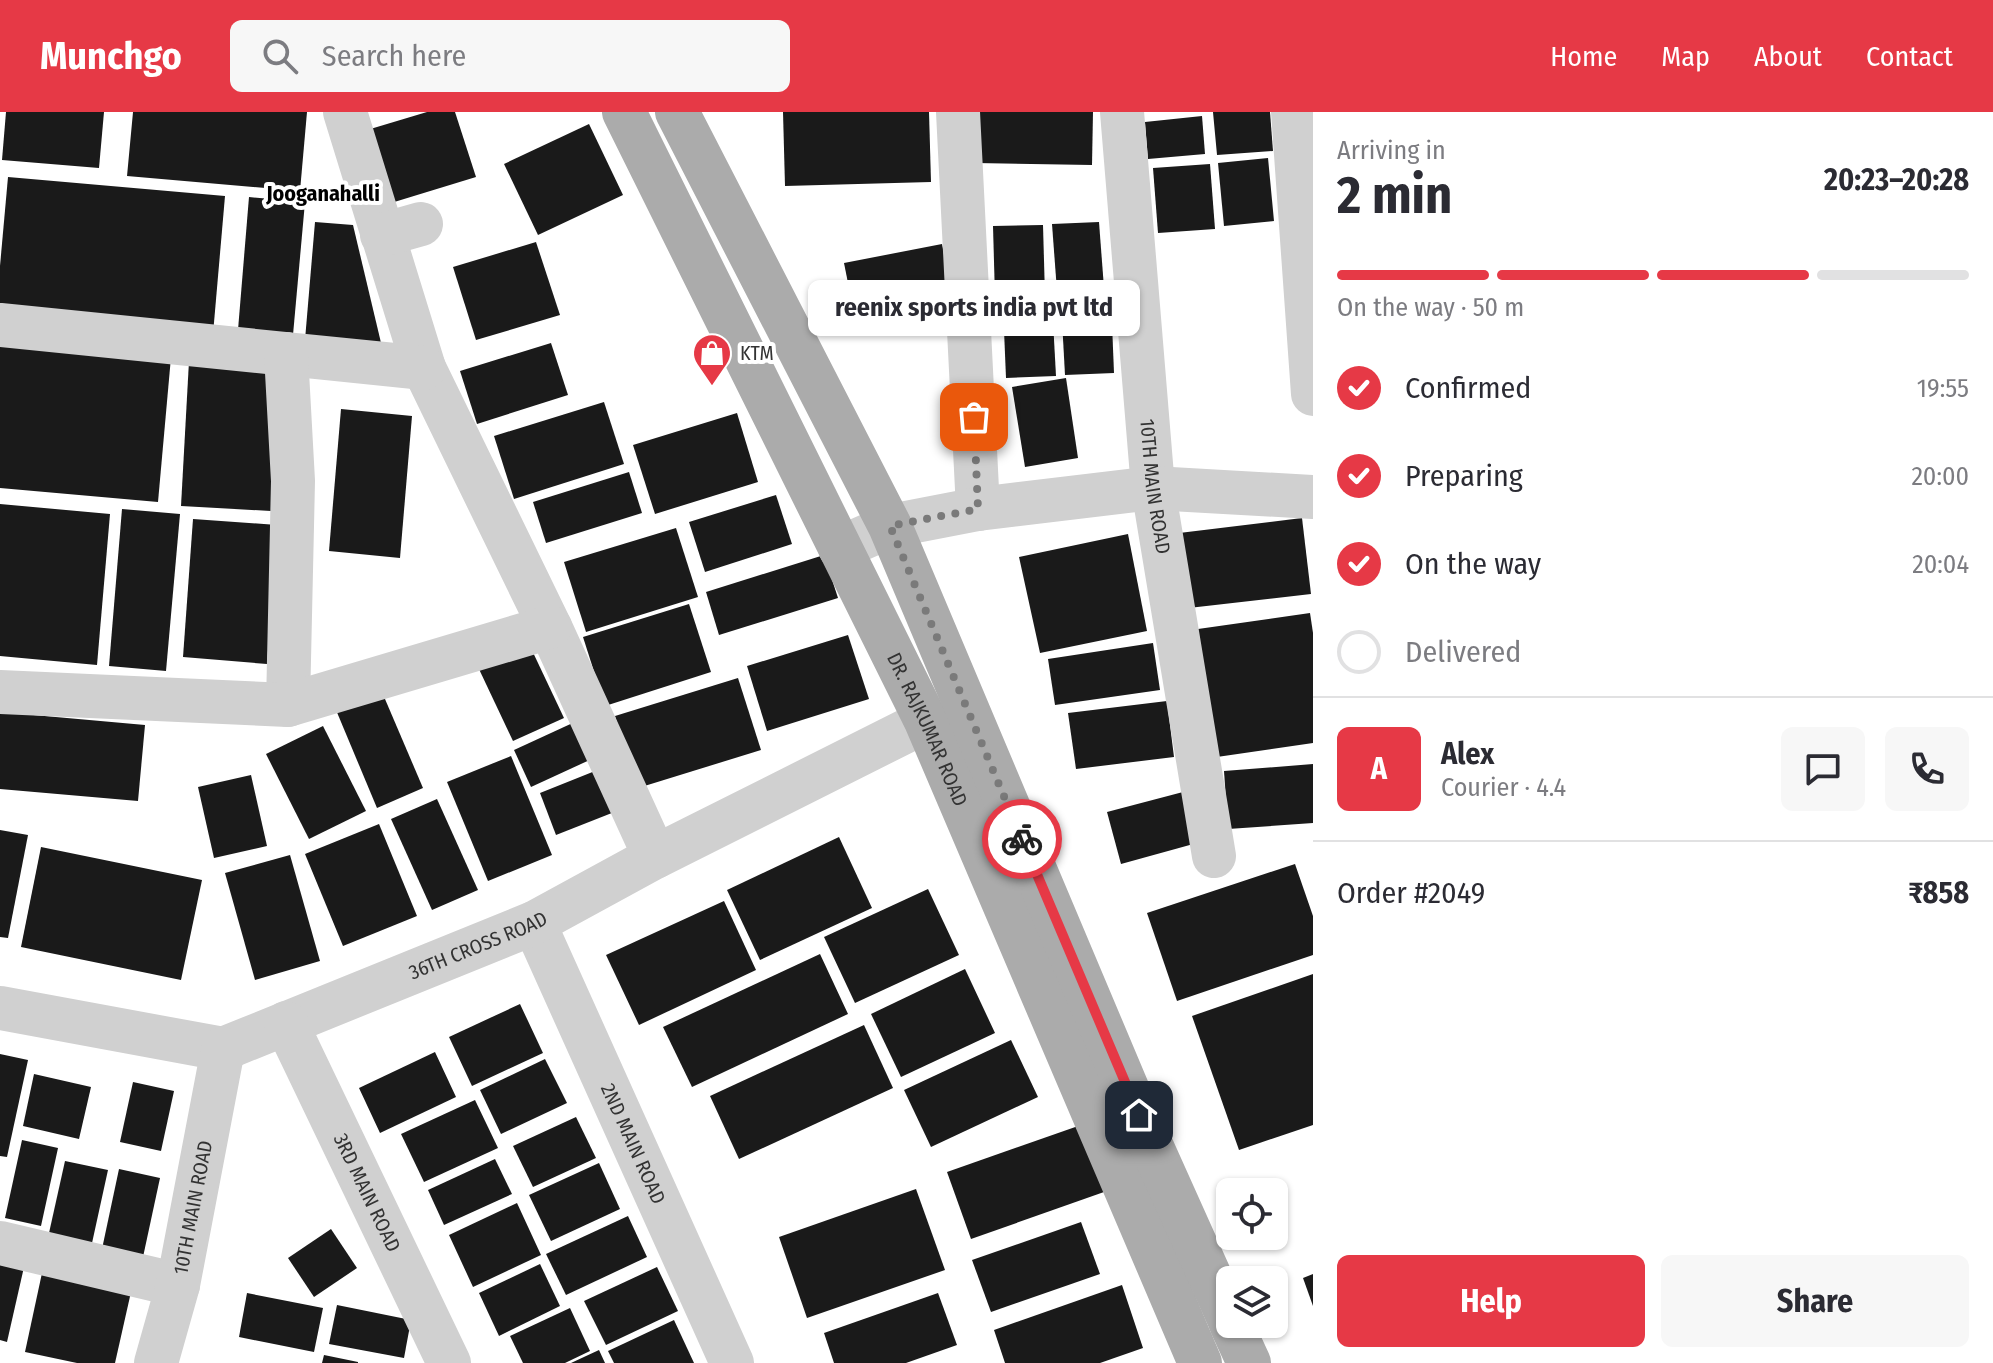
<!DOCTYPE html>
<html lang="en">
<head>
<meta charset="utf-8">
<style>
	:root { --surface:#fff; --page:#f7f7f7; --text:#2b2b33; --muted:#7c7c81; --line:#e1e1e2; --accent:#e63946 }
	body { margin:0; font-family:"Fira Sans Condensed",sans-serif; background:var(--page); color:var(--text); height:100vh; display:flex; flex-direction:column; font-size:30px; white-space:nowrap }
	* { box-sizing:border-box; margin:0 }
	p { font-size:26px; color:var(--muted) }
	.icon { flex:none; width:44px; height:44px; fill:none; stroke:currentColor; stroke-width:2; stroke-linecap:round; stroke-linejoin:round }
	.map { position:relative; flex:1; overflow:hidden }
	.details { display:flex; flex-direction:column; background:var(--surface); width:680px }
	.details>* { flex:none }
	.fabs { position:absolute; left:1216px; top:1066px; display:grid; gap:16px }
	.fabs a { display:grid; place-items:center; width:72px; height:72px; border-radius:12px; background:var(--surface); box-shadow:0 2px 6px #0004; font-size:40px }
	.pin { position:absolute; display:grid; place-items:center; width:68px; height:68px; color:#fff; margin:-34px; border-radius:16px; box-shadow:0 4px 12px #0006 }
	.courier { position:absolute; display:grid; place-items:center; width:80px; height:80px; margin:-40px; border:6px solid #e63946; border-radius:50%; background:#fff; color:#222; box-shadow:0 2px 10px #0007 }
	.bubble { position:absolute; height:56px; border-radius:12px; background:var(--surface); box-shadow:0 2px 6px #0004; font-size:26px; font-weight:700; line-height:56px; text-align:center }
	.head em { font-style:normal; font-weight:700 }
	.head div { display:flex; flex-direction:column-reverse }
	.head { display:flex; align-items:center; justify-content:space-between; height:136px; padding:0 24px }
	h1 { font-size:52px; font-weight:700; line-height:60px }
	.bar { display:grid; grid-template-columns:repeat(4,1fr); gap:12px 8px; align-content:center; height:96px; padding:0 24px }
	.bar i { height:10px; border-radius:6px; background:var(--line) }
	.bar .active { background:var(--accent) }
	.bar p { grid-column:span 4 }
	.line { display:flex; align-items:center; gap:20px; padding:0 24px; border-top:2px solid var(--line) }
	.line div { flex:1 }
	.round { display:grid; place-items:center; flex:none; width:84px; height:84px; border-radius:12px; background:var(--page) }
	ol { padding:0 24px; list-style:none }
	li { display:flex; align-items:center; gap:24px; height:88px }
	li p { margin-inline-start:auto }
	li .icon { padding:8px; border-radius:50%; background:var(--accent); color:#fff; stroke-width:4 }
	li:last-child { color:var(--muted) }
	li i { width:44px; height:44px; border:4px solid var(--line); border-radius:50% }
	.cta { display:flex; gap:16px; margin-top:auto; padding:16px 24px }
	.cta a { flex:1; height:92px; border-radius:12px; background:var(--accent); color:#fff; font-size:32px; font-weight:700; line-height:92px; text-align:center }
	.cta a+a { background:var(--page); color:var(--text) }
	header { display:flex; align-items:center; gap:48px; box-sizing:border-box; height:112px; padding:0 40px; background:var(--accent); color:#fff }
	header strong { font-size:38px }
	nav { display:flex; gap:44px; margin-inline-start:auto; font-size:28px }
	.search { width:560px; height:72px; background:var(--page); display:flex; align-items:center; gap:20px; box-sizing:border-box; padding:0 28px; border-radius:12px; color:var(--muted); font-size:30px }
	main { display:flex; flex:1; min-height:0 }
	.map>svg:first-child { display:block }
	.building { fill:#1a1a1a }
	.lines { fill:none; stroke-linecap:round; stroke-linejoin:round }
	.minor { stroke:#d0d0d0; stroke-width:44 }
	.major { stroke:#ababab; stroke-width:44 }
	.done { stroke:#7a7a7a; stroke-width:8; stroke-dasharray:0 14.4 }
	.route { stroke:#e63946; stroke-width:10 }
	.labels { text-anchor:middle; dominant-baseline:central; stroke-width:8; stroke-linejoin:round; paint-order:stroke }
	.poi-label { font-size:20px; fill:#333; stroke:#fff; text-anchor:start }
	.street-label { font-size:20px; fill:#333; stroke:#fff }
	.neighbourhood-label { font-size:22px; font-weight:bold; fill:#000; stroke:#fff }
</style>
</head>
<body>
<header>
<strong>Munchgo</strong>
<div class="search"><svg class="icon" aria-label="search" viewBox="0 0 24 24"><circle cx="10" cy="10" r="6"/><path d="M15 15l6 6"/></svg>Search here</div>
<nav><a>Home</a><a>Map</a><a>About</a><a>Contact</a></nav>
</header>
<main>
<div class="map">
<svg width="1313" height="1251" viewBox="0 0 1313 1251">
	<rect width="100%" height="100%" fill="#fff"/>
	<!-- building -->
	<g class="building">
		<path d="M6 0H104L99 56 2 48Z"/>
		<path d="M133 0H307L300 79 127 64Z"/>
		<path d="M427 0H455L476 65 391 91 367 18Z"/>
		<path d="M783 0H929L931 70 785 74Z"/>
		<path d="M976 0H1093L1092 53 975 51Z"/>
		<path d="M1213 0H1270L1273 39 1217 43Z"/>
		<path d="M1202 4 1205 42 1148 47 1145 10Z"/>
		<path d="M589 12 623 83 538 123 504 52Z"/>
		<path d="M1268 46 1274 109 1224 114 1218 51Z"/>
		<path d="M1210 52 1215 117 1158 121 1153 56Z"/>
		<path d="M8 65 225 84 213 222 0 204V154Z"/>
		<path d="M249 85 305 90 292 234 237 230Z"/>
		<path d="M315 110 353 113 382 235 305 228Z"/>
		<path d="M1099 110 1104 176 1057 179 1052 112Z"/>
		<path d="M1043 113 1045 184 995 185 993 114Z"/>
		<path d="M536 130 560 203 476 228 453 155Z"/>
		<path d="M942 132 950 172 852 191 844 151Z"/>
		<path d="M1111 187 1114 261 1065 263 1061 190Z"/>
		<path d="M1052 191 1056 264 1006 266 1003 194Z"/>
		<path d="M0 230 171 245 158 390 0 376Z"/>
		<path d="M551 231 568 283 477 312 460 259Z"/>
		<path d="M189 249 280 254 271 399 181 394Z"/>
		<path d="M1066 266 1078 346 1025 355 1012 275Z"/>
		<path d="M604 290 624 352 514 387 494 324Z"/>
		<path d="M341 297 412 304 400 446 329 439Z"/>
		<path d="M737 301 758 370 655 402 633 333Z"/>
		<path d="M629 360 642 401 546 431 533 390Z"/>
		<path d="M776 383 792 432 705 460 689 410Z"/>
		<path d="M0 392 110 402 97 553 0 544Z"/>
		<path d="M122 397 180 402 166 559 109 554Z"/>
		<path d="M1302 406 1311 482 1180 497 1171 422Z"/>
		<path d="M193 407 277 413 267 552 183 545Z"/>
		<path d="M676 416 698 485 586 520 564 450Z"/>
		<path d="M1128 422 1147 519 1040 541 1019 445Z"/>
		<path d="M824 443 838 486 719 523 706 480Z"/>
		<path d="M689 492 711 560 605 594 583 525Z"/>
		<path d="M1310 501 1313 521V631L1210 646 1191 518Z"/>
		<path d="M848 523 869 587 767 619 747 554Z"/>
		<path d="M1153 531 1160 578 1055 593 1048 547Z"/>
		<path d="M529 532 564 606 513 629 478 555Z"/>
		<path d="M738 566 761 638 638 676 615 604Z"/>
		<path d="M382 580 423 676 377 696 336 598Z"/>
		<path d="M1167 589 1174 645 1076 657 1068 601Z"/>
		<path d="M0 600 145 613 138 689 0 677Z"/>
		<path d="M577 609 594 646 531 675 514 638Z"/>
		<path d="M323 614 366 699 309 727 266 642Z"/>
		<path d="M511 644 552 743 488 769 447 670Z"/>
		<path d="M1313 652V711L1228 717 1224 659Z"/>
		<path d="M605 655 622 697 556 723 540 681Z"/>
		<path d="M251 663 267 734 214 746 198 675Z"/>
		<path d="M1183 680 1197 731 1121 752 1107 700Z"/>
		<path d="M437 687 478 778 432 798 391 707Z"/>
		<path d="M379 712 417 804 343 834 305 742Z"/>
		<path d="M0 718 28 723 8 826 0 825Z"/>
		<path d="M839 725 872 796 760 848 727 778Z"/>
		<path d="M41 735 202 768 181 868 21 835Z"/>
		<path d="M290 743 320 849 255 868 225 761Z"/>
		<path d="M1295 752 1313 804V843L1177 889 1147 801Z"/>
		<path d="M928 777 959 843 855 891 824 825Z"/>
		<path d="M724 789 756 858 639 913 606 843Z"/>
		<path d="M820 842 848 902 692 975 663 915Z"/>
		<path d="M965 857 995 921 901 965 871 902Z"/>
		<path d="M1313 862V1013L1239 1038 1192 904Z"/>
		<path d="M520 892 543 941 472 974 449 925Z"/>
		<path d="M864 913 893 976 739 1047 710 984Z"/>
		<path d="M1011 928 1038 985 931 1035 904 978Z"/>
		<path d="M435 940 456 985 380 1021 359 976Z"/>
		<path d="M0 942 28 948 7 1045 0 1044Z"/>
		<path d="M545 947 567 991 501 1022 480 978Z"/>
		<path d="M34 962 91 975 79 1027 23 1014Z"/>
		<path d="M133 970 174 979 161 1039 120 1030Z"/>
		<path d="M475 988 498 1036 424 1070 401 1022Z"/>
		<path d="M576 1005 596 1046 533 1075 513 1034Z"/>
		<path d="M1081 1013 1104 1080 971 1127 947 1060Z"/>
		<path d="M22 1028 58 1036 41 1114 5 1106Z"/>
		<path d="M495 1047 512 1082 444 1113 428 1078Z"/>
		<path d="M65 1049 108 1058 92 1131 49 1121Z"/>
		<path d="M599 1051 620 1097 551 1129 529 1083Z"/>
		<path d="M119 1057 160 1066 143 1145 102 1137Z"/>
		<path d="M916 1077 945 1158 807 1206 779 1125Z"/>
		<path d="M517 1091 541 1143 473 1175 449 1123Z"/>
		<path d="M628 1104 647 1145 566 1183 546 1142Z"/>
		<path d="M1081 1110 1100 1162 991 1200 972 1148Z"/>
		<path d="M331 1117 357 1156 314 1185 288 1146Z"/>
		<path d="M0 1150 24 1155 7 1230 0 1228Z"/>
		<path d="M540 1152 560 1194 499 1224 479 1181Z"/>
		<path d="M657 1155 678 1199 606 1233 584 1189Z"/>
		<path d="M42 1161 131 1180 115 1251H77L25 1240Z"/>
		<path d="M1313 1162V1194L1303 1166Z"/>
		<path d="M1122 1173 1143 1236 1100 1251H1005L994 1218Z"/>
		<path d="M247 1181 323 1196 314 1240 239 1225Z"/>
		<path d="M938 1181 957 1233 906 1251H834L824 1221Z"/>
		<path d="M337 1193 411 1208 404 1246 329 1232Z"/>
		<path d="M570 1196 590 1239 565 1251H523L510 1224Z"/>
		<path d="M674 1208 694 1251H614L608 1239Z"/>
		<path d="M599 1238 605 1251H571Z"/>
		<path d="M324 1243 358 1250V1251H322Z"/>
	</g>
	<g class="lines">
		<!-- minor -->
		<g class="minor">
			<path d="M345 0 424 256 550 515 655 745"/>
			<path d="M958 0 978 397"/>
			<path id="s1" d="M1122 0 1153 376 1214 744"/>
			<path d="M1293 0 1313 282"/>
			<path d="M382 123 421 112"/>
			<path d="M0 213 424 256"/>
			<path d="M286 242 293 369 288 593"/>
			<path d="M840 436 890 414 978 397 1153 376 1313 385"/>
			<path d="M0 580 288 593 550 515"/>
			<path id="s2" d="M534 811 732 1251"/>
			<path id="s3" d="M0 896 223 937 534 811 655 745 926 609"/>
			<path id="s4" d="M286 911 449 1251"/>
			<path d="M0 1131 178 1173"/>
			<path id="s5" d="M156 1251 178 1173 223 937"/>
		</g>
		<!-- major -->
		<g class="major">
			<path id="s6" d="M624 0 926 609 1200 1251"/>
			<path d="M677 0 890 414 1151 1033 1230 1209"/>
			<path d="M1231 1212 1249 1251"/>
		</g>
	</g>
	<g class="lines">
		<!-- done -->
		<path class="done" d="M974 305 978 397 890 414 1022 727"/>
		<!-- route -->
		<path class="route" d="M1022 727 1139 1003"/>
	</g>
	<!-- icons -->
	<defs>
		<symbol id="shop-pin" viewBox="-11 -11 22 30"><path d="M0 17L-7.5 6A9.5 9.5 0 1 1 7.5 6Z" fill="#e63946" stroke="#fff"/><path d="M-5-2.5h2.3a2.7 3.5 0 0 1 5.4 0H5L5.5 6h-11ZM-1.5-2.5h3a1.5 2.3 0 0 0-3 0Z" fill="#fff"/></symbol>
	</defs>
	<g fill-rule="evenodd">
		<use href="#shop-pin" x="690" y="219" width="44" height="60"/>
	</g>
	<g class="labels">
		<!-- poi labels -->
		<g class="poi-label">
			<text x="740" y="241">KTM</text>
		</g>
		<!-- street labels -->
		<g class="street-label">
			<text stroke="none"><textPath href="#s1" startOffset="376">10TH MAIN ROAD</textPath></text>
			<text stroke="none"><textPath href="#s6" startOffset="688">DR. RAJKUMAR ROAD</textPath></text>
			<text stroke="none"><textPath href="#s3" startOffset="502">36TH CROSS ROAD</textPath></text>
			<text stroke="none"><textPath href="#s2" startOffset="242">2ND MAIN ROAD</textPath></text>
			<text stroke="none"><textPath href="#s4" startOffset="188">3RD MAIN ROAD</textPath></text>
			<text stroke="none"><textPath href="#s5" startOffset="160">10TH MAIN ROAD</textPath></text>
		</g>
		<!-- neighbourhood labels -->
		<g class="neighbourhood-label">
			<text x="323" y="81">Jooganahalli</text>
		</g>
	</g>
</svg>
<div class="fabs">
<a><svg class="icon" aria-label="locate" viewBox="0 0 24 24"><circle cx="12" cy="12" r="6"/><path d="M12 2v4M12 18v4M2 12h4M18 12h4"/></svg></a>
<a><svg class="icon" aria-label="layers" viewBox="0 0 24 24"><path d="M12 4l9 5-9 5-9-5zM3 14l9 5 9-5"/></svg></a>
</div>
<div class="pin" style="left:974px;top:305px;background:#ea580c"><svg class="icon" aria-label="bag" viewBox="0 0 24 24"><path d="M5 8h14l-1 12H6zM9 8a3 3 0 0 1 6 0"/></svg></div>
<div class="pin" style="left:1139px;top:1003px;background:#1f2937"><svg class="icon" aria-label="home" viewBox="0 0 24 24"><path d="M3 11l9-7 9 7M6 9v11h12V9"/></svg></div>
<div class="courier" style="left:1022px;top:727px"><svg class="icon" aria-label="bike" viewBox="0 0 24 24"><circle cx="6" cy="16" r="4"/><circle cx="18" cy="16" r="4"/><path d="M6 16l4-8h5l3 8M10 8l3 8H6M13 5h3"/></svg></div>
<div class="bubble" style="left:808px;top:168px;width:332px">reenix sports india pvt ltd</div>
</div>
<section class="details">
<div class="head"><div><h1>2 min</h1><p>Arriving in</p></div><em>20:23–20:28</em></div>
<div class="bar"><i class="active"></i><i class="active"></i><i class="active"></i><i></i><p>On the way · 50 m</p></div>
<ol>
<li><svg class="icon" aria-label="check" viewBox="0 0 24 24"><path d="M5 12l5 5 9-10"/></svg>Confirmed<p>19:55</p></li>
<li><svg class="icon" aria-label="check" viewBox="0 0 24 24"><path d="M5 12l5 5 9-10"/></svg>Preparing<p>20:00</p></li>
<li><svg class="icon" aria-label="check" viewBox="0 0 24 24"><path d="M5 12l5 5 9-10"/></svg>On the way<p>20:04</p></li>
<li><i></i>Delivered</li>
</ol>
<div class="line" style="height:144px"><b class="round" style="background:var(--accent);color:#fff">A</b><div><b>Alex</b><p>Courier · 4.4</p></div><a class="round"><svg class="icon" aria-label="chat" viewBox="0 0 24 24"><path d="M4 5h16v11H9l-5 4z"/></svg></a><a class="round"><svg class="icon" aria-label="phone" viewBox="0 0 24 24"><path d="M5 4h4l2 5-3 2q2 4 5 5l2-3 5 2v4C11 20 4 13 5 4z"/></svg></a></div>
<div class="line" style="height:104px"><div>Order #2049</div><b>₹858</b></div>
<div class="cta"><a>Help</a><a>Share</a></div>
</section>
</main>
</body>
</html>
